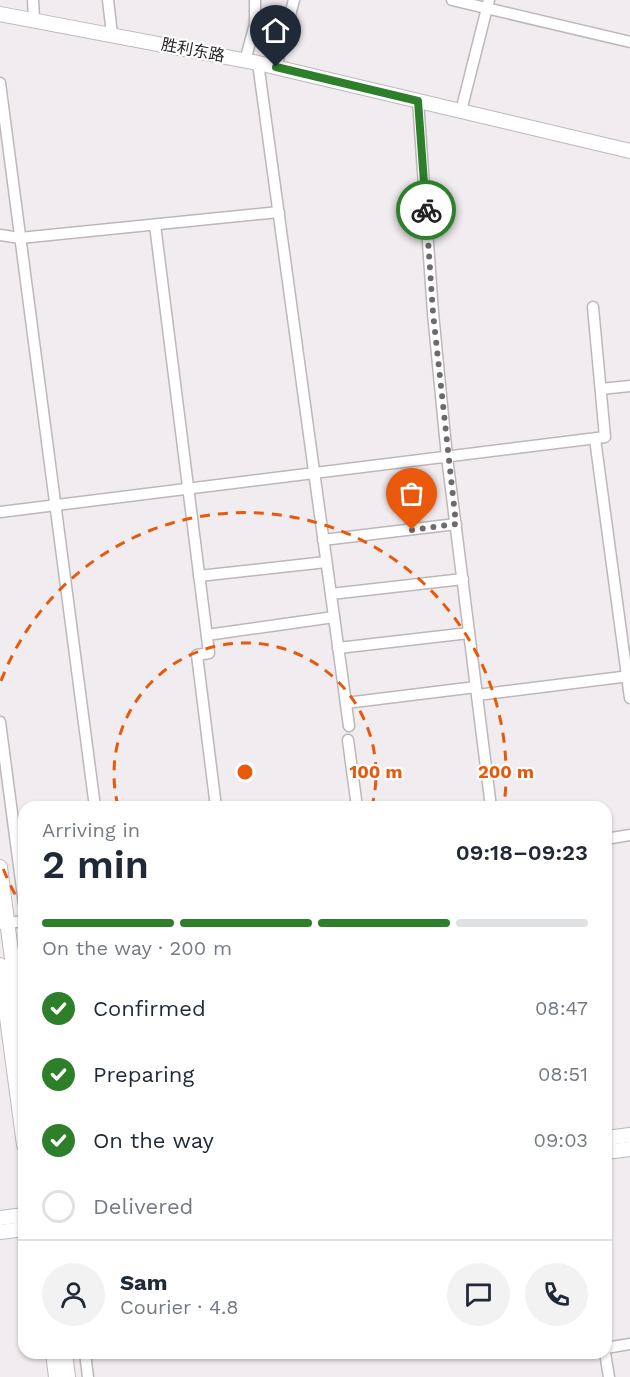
<!DOCTYPE html>
<html lang="en">
<head>
<meta charset="utf-8">
<style>
	:root { --surface:#fff; --page:#f2f2f3; --text:#1f2937; --muted:#747a83; --line:#e0e1e3; --accent:#2d7f2a }
	body { margin:0; font-family:"Work Sans","Noto Sans SC",sans-serif; background:var(--page); color:var(--text); height:100vh; display:flex; flex-direction:column; font-size:22px; white-space:nowrap }
	* { box-sizing:border-box; margin:0 }
	p { font-size:20px; color:var(--muted) }
	.icon { flex:none; width:33px; height:33px; fill:none; stroke:currentColor; stroke-width:2; stroke-linecap:round; stroke-linejoin:round }
	.map { position:relative; flex:1; overflow:hidden }
	.drawer { position:absolute; left:18px; top:801px; width:594px; height:558px; display:flex; flex-direction:column; background:var(--surface); border-radius:18px; box-shadow:0 2px 4px #0004 }
	.drawer>* { flex:none }
	.pin { position:absolute; display:grid; place-items:center; width:51px; height:51px; color:#fff; margin:-62px -26px; border-radius:50% 50% 50% 0; rotate:-45deg; box-shadow:0 0 6px #0007 }
	.pin .icon { rotate:45deg }
	.courier { position:absolute; display:grid; place-items:center; width:60px; height:60px; margin:-30px; border:4px solid #2d7f2a; border-radius:50%; background:#fff; color:#222; box-shadow:0 2px 8px #0007 }
	.overview em { font-style:normal; font-weight:600 }
	.overview div { display:flex; flex-direction:column-reverse }
	.overview { display:flex; align-items:center; justify-content:space-between; height:102px; padding:0 24px }
	h1 { font-size:39px; font-weight:600; line-height:45px }
	.bar { display:grid; grid-template-columns:repeat(4,1fr); gap:9px 6px; align-content:center; height:72px; padding:0 24px }
	.bar i { height:8px; border-radius:4px; background:var(--line) }
	.bar .on { background:var(--accent) }
	.bar p { grid-column:span 4 }
	.line { display:flex; align-items:center; gap:15px; padding:0 24px; border-top:2px solid var(--line) }
	.line div { flex:1 }
	.round { display:grid; place-items:center; flex:none; width:63px; height:63px; border-radius:32px; background:var(--page) }
	ol { padding:0 24px; list-style:none }
	li { display:flex; align-items:center; gap:18px; height:66px }
	li p { margin-inline-start:auto }
	li .icon { padding:6px; border-radius:50%; background:var(--accent); color:#fff; stroke-width:4 }
	li:last-child { color:var(--muted) }
	li i { width:33px; height:33px; border:3px solid var(--line); border-radius:50% }
	.map>svg:first-child { display:block }
	.lines { fill:none; stroke-linecap:round; stroke-linejoin:round }
	.minor-casing { stroke:#bdb7bb; stroke-width:13 }
	.major-casing { stroke:#bdb7bb; stroke-width:16 }
	.minor { stroke:#fff; stroke-width:10 }
	.major { stroke:#fff; stroke-width:14 }
	.done { stroke:#6d6a6c; stroke-width:6; stroke-dasharray:0 10.8 }
	.route { stroke:#2d7f2a; stroke-width:8 }
	.ring { fill:none; stroke:#e8590c; stroke-width:3; stroke-dasharray:10 8 }
	.labels { text-anchor:middle; dominant-baseline:central; stroke-width:4.5; stroke-linejoin:round; paint-order:stroke }
	.street-label { font-size:16px; fill:#262425; stroke:#fff }
	.centre { fill:#e8590c; stroke:#fff; stroke-width:3 }
	.ring-label { font-size:18px; text-anchor:middle; font-weight:bold; fill:#e8590c; stroke:#fff; stroke-width:4.5; stroke-linejoin:round; paint-order:stroke }
</style>
</head>
<body>
<div class="map">
<svg width="630" height="1377" viewBox="0 0 630 1377">
	<rect width="100%" height="100%" fill="#f1ecef"/>
	<g class="lines">
		<defs>
			<g id="minor">
				<path d="M33 0 34 19"/>
				<path d="M108 0 112 34"/>
				<path d="M452 0 630 42"/>
				<path d="M245 61 255 24V0"/>
				<path d="M258 63 349 726"/>
				<path d="M276 67 294 0"/>
				<path d="M0 83 95 807"/>
				<path d="M418 101 433 313 447 457 491 807"/>
				<path d="M461 111 489 0"/>
				<path d="M155 225 209 653 197 655 216 807"/>
				<path d="M0 235 20 238 279 212"/>
				<path d="M601 389 630 386"/>
				<path d="M595 439 630 698"/>
				<path d="M0 512 605 437 593 307"/>
				<path d="M323 540 456 524"/>
				<path d="M199 576 326 562"/>
				<path d="M331 594 463 579"/>
				<path d="M207 635 334 617"/>
				<path d="M338 648 469 633"/>
				<path d="M477 695 630 676"/>
				<path d="M346 703 476 687"/>
				<path d="M0 722 24 904"/>
				<path d="M348 740 357 807"/>
				<path d="M606 839 630 835"/>
				<path d="M0 924 24 921"/>
				<path d="M606 1348 630 1344"/>
				<path d="M85 1353 88 1377"/>
				<path d="M605 1353 609 1377"/>
			</g>
			<g id="major">
				<path d="M0 14 258 63 630 151"/>
				<path d="M0 867 24 1051"/>
				<path d="M0 965 24 1145"/>
				<path d="M606 1138 630 1135"/>
				<path d="M606 1152 630 1149"/>
				<path d="M0 1218 24 1215"/>
				<path d="M0 1232 24 1229"/>
				<path d="M53 1353 56 1377"/>
				<path d="M65 1353 68 1377"/>
			</g>
		</defs>
		<!-- minor casing -->
		<use href="#minor" class="minor-casing"/>
		<!-- major casing -->
		<use href="#major" class="major-casing"/>
		<!-- minor -->
		<use href="#minor" class="minor"/>
		<!-- major -->
		<use href="#major" class="major"/>
	</g>
	<g class="lines">
		<!-- done -->
		<path class="done" d="M412 530 456 524 433 313 426 210"/>
		<!-- route -->
		<path class="route" d="M276 67 418 101 426 210"/>
	</g>
	<!-- distance rings -->
	<g class="ring">
		<path d="M118 806A131 131 0 1 1 372 806"/>
		<path d="M24 910A261 261 0 0 1 1 863M1 681A261 261 0 0 1 504 806"/>
	</g>
	<g class="labels">
		<!-- street labels -->
		<g class="street-label">
			<text transform="translate(193 50) rotate(11)">胜利东路</text>
		</g>
	</g>
	<circle cx="245" cy="772" r="9" class="centre"/>
	<g class="ring-label">
		<text x="376" y="778">100 m</text>
		<text x="506" y="778">200 m</text>
	</g>
</svg>
<div class="pin" style="left:412px;top:530px;background:#ea580c"><svg class="icon" aria-label="bag" viewBox="0 0 24 24"><path d="M5 8h14l-1 12H6zM9 8a3 3 0 0 1 6 0"/></svg></div>
<div class="pin" style="left:276px;top:67px;background:#1f2937"><svg class="icon" aria-label="home" viewBox="0 0 24 24"><path d="M3 11l9-7 9 7M6 9v11h12V9"/></svg></div>
<div class="courier" style="left:426px;top:210px"><svg class="icon" aria-label="bike" viewBox="0 0 24 24"><circle cx="6" cy="16" r="4"/><circle cx="18" cy="16" r="4"/><path d="M6 16l4-8h5l3 8M10 8l3 8H6M13 5h3"/></svg></div>
<section class="drawer">
<div class="overview"><div><h1>2 min</h1><p>Arriving in</p></div><em>09:18–09:23</em></div>
<div class="bar"><i class="on"></i><i class="on"></i><i class="on"></i><i></i><p>On the way · 200 m</p></div>
<ol>
<li><svg class="icon" aria-label="check" viewBox="0 0 24 24"><path d="M5 12l5 5 9-10"/></svg>Confirmed<p>08:47</p></li>
<li><svg class="icon" aria-label="check" viewBox="0 0 24 24"><path d="M5 12l5 5 9-10"/></svg>Preparing<p>08:51</p></li>
<li><svg class="icon" aria-label="check" viewBox="0 0 24 24"><path d="M5 12l5 5 9-10"/></svg>On the way<p>09:03</p></li>
<li><i></i>Delivered</li>
</ol>
<div class="line" style="height:108px"><a class="round"><svg class="icon" aria-label="person" viewBox="0 0 24 24"><circle cx="12" cy="8" r="4"/><path d="M4 21q1-7 8-7t8 7"/></svg></a><div><b>Sam</b><p>Courier · 4.8</p></div><a class="round"><svg class="icon" aria-label="chat" viewBox="0 0 24 24"><path d="M4 5h16v11H9l-5 4z"/></svg></a><a class="round"><svg class="icon" aria-label="phone" viewBox="0 0 24 24"><path d="M5 4h4l2 5-3 2q2 4 5 5l2-3 5 2v4C11 20 4 13 5 4z"/></svg></a></div>
</section>
</div>
</body>
</html>
